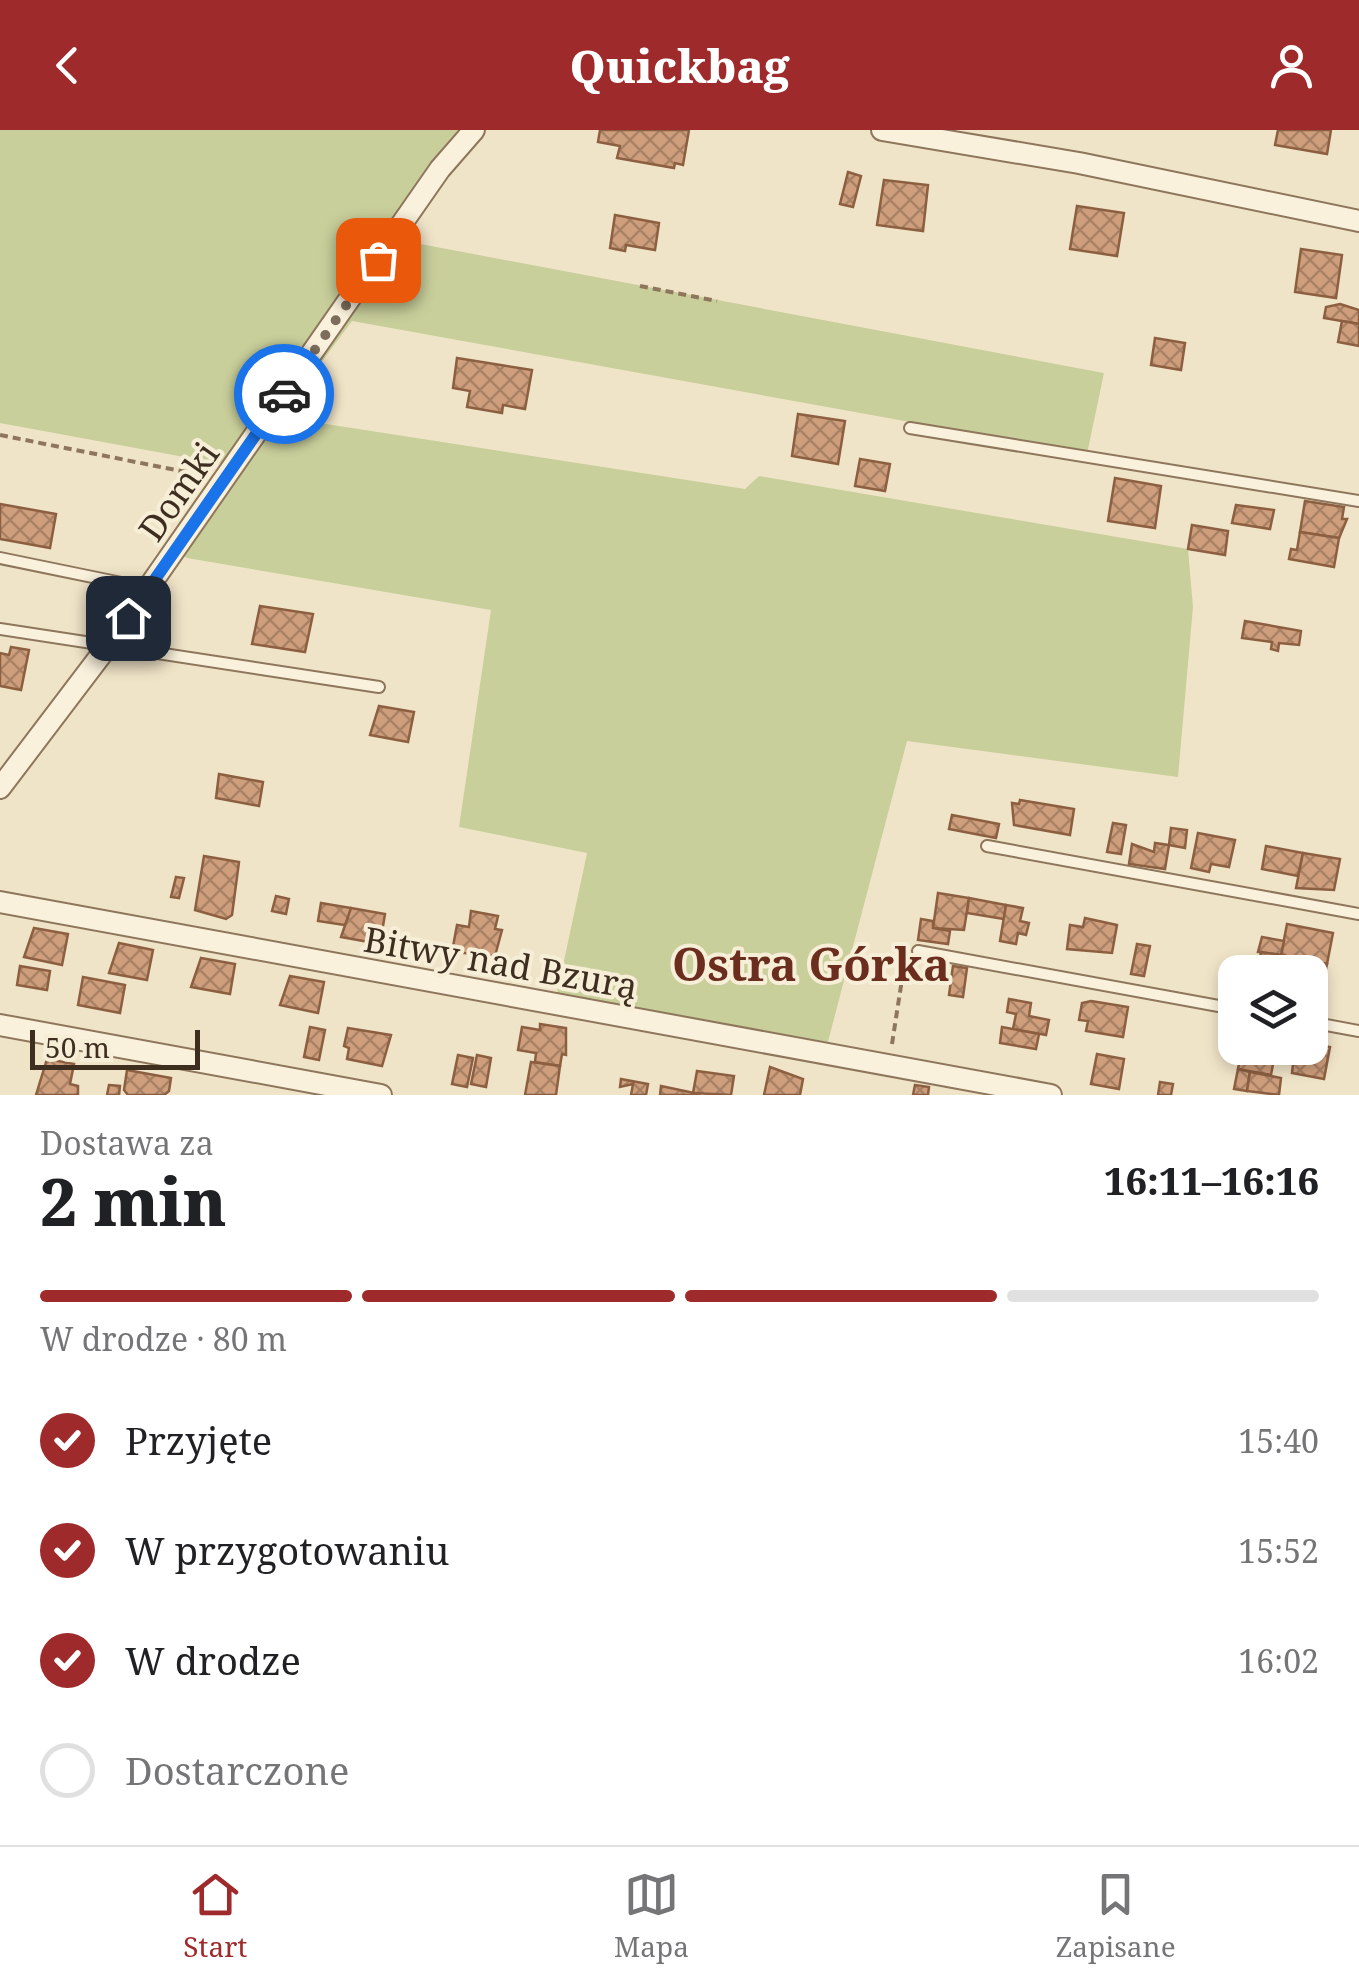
<!DOCTYPE html>
<html lang="pl">
<head>
<meta charset="utf-8">
<style>
	:root { --surface:#fff; --page:#f6f6f6; --text:#202124; --muted:#757577; --line:#e0e0e0; --accent:#9e2a2b }
	body { margin:0; font-family:"Noto Serif",serif; background:var(--page); color:var(--text); height:100vh; display:flex; flex-direction:column; font-size:38px; white-space:nowrap }
	* { box-sizing:border-box; margin:0 }
	p { font-size:32px; color:var(--muted) }
	.icon { flex:none; width:55px; height:55px; fill:none; stroke:currentColor; stroke-width:2; stroke-linecap:round; stroke-linejoin:round }
	.map { position:relative; height:965px; overflow:hidden }
	.drawer { display:flex; flex-direction:column; background:var(--surface); flex:1 }
	.drawer>* { flex:none }
	.buttons { position:absolute; left:1218px; top:825px; display:grid; gap:20px }
	.buttons a { display:grid; place-items:center; width:110px; height:110px; border-radius:20px; background:var(--surface); box-shadow:0 5px 15px #0003; font-size:50px }
	.scale { position:absolute; left:30px; bottom:25px; width:170px; box-sizing:border-box; padding-left:10px; border:5px solid #3d2e20; border-top:0; font-size:28px; line-height:35px; white-space:nowrap; color:#3d2e20; -webkit-text-stroke:8px #f7eed8; paint-order:stroke }
	.pin { position:absolute; display:grid; place-items:center; width:85px; height:85px; color:#fff; margin:-42px; border-radius:20px; box-shadow:0 5px 15px #0006 }
	.courier { position:absolute; display:grid; place-items:center; width:100px; height:100px; margin:-50px; border:8px solid #1a73e8; border-radius:50%; background:#fff; color:#222; box-shadow:0 2px 12px #0007 }
	.overview em { font-style:normal; font-weight:800 }
	.overview div { display:flex; flex-direction:column-reverse }
	.overview { display:flex; align-items:center; justify-content:space-between; height:170px; padding:0 40px }
	h1 { font-size:65px; font-weight:800; line-height:75px }
	.bar { display:grid; grid-template-columns:repeat(4,1fr); gap:15px 10px; align-content:center; height:120px; padding:0 40px }
	.bar i { height:12px; border-radius:8px; background:var(--line) }
	.bar .on { background:var(--accent) }
	.bar p { grid-column:span 4 }
	ol { padding:0 40px; list-style:none }
	li { display:flex; align-items:center; gap:30px; height:110px }
	li p { margin-inline-start:auto }
	li .icon { padding:10px; border-radius:50%; background:var(--accent); color:#fff; stroke-width:4 }
	li:last-child { color:var(--muted) }
	li i { width:55px; height:55px; border:5px solid var(--line); border-radius:50% }
	header { display:flex; justify-content:space-between; align-items:center; height:130px; padding:0 40px; background:var(--accent); color:#fff; font-size:45px; font-weight:800 }
	.menu { display:flex; justify-content:space-around; align-items:center; height:140px; border-top:2px solid var(--line); background:var(--surface); font-size:28px; color:var(--muted) }
	.menu a { display:grid; justify-items:center; gap:5px }
	.menu .on { color:var(--accent) }
	.map>svg:first-child { display:block }
	.grass { fill:#c9cf9b }
	.building { fill:url(#building-cross-hatch); stroke:#8d5f41; stroke-width:2.5 }
	.lines { fill:none; stroke-linecap:round; stroke-linejoin:round }
	.service-casing { stroke:#8d765c; stroke-width:14 }
	.minor-casing { stroke:#8d765c; stroke-width:24 }
	.path { stroke:#8d765c; stroke-width:4; stroke-dasharray:8 5; stroke-linecap:butt }
	.service { stroke:#faf1dc; stroke-width:10 }
	.minor { stroke:#faf1dc; stroke-width:20 }
	.done { stroke:#7c6e5b; stroke-width:10; stroke-dasharray:0 18 }
	.route { stroke:#1a73e8; stroke-width:12 }
	.labels { text-anchor:middle; dominant-baseline:central; stroke-width:8; stroke-linejoin:round; paint-order:stroke }
	.street-label { font-size:35px; fill:#3d2e20; stroke:#f7eed8 }
	.district-label { font-size:45px; font-weight:bold; fill:#6b2e1e; stroke:#f7eed8 }
</style>
</head>
<body>
<header><svg class="icon" aria-label="back" viewBox="0 0 24 24"><path d="M15 5l-7 7 7 7"/></svg>Quickbag<svg class="icon" aria-label="person" viewBox="0 0 24 24"><circle cx="12" cy="8" r="4"/><path d="M4 21q1-7 8-7t8 7"/></svg></header>
<div class="map">
<svg width="1359" height="965" viewBox="0 0 1359 965">
	<defs>
		<pattern id="building-cross-hatch" width="8" height="8" patternUnits="userSpaceOnUse" patternTransform="scale(2.5)"><rect width="8" height="8" fill="#cf9f7d"/><path d="M0 0l8 8M0 8l8-8" fill="none" stroke="#a98266"/></pattern>
	</defs>
	<rect width="100%" height="100%" fill="#f0e4c8"/>
	<!-- grass -->
	<path class="grass" d="M0 0H474L394 109 1104 243 1087 324 352 191 281 287 745 359 759 346 1188 419 1193 477 1178 647 907 611 825 923 555 873 587 723 459 697 491 480 187 428 175 422 191 398 178 396 222 334 0 293Z"/>
	<!-- building -->
	<g class="building">
		<path d="M600 0H689L683 35 675 33 674 38 617 28 620 16 598 12Z"/>
		<path d="M1278 0H1331L1327 24 1275 15Z"/>
		<path d="M848 42 861 46 853 77 840 74Z"/>
		<path d="M884 50 928 55 923 101 877 95Z"/>
		<path d="M1077 76 1124 83 1117 126 1070 119Z"/>
		<path d="M615 85 659 93 655 120 626 115 625 121 610 118Z"/>
		<path d="M1301 119 1342 125 1336 168 1295 162Z"/>
		<path d="M1340 174 1359 180V194L1324 188 1326 177Z"/>
		<path d="M1342 191 1359 194V216L1338 212Z"/>
		<path d="M1155 208 1185 213 1181 240 1151 235Z"/>
		<path d="M457 228 532 240 525 279 503 275 502 283 467 277 470 261 453 258Z"/>
		<path d="M798 284 845 291 838 334 792 326Z"/>
		<path d="M860 329 890 334 885 361 855 356Z"/>
		<path d="M1115 348 1161 356 1155 398 1108 391Z"/>
		<path d="M1305 371 1344 377 1342 389H1347L1339 408 1300 402Z"/>
		<path d="M0 374 56 384 50 418 0 409Z"/>
		<path d="M1236 375 1274 380 1270 399 1232 393Z"/>
		<path d="M1192 395 1228 401 1225 425 1188 419Z"/>
		<path d="M1300 402 1339 408 1334 437 1289 429 1291 419 1297 420Z"/>
		<path d="M260 476 313 484 305 522 252 514Z"/>
		<path d="M1245 491 1301 501 1299 515 1279 513 1278 521 1271 519 1272 512 1242 508Z"/>
		<path d="M11 517 29 520 21 560 0 556V523L9 525Z"/>
		<path d="M379 576 414 582 408 612 370 605Z"/>
		<path d="M219 644 263 652 259 676 216 668Z"/>
		<path d="M1020 670 1074 679 1070 705 1014 695 1012 673 1019 674Z"/>
		<path d="M952 685 999 694 996 708 949 699Z"/>
		<path d="M1113 693 1126 695 1121 724 1107 722Z"/>
		<path d="M1171 698 1187 700 1185 718 1169 715 1165 739 1129 734 1132 714 1154 722 1155 713 1169 715Z"/>
		<path d="M1198 703 1235 710 1229 737 1211 734 1209 742 1191 738Z"/>
		<path d="M1266 716 1303 723 1298 746 1262 739Z"/>
		<path d="M1303 723 1340 729 1334 760 1296 758Z"/>
		<path d="M204 726 239 732 232 785 226 789 195 780Z"/>
		<path d="M176 747 184 748 179 768 171 767Z"/>
		<path d="M938 763 969 768 964 800 933 798Z"/>
		<path d="M276 766 289 769 286 784 272 781Z"/>
		<path d="M969 768 1006 775 1004 789 967 783Z"/>
		<path d="M321 773 351 778 349 791 344 795 318 791Z"/>
		<path d="M1006 775 1023 778 1020 791 1029 793 1026 805 1018 803 1016 814 1000 811Z"/>
		<path d="M351 778 385 784 380 814 341 807Z"/>
		<path d="M471 781 498 786 495 799 502 800 495 826 452 822 457 795 469 797Z"/>
		<path d="M1085 788 1117 795 1112 823 1067 819 1070 795 1083 797Z"/>
		<path d="M921 789 933 791V798L950 801 948 814 918 810Z"/>
		<path d="M1287 794 1333 803 1327 834 1281 825Z"/>
		<path d="M34 798 68 804 62 835 24 827Z"/>
		<path d="M1262 807 1284 811 1281 825 1258 822Z"/>
		<path d="M119 813 153 820 147 850 109 843Z"/>
		<path d="M1137 814 1150 816 1144 846 1131 844Z"/>
		<path d="M1261 822 1281 825 1278 837 1259 834Z"/>
		<path d="M1291 827 1327 834 1321 863 1310 861V842H1289Z"/>
		<path d="M201 828 235 834 230 864 191 857Z"/>
		<path d="M20 836 50 841 47 860 17 855Z"/>
		<path d="M953 836 967 838 963 867 949 865Z"/>
		<path d="M290 846 324 852 318 883 280 875Z"/>
		<path d="M83 847 125 855 120 883 78 875Z"/>
		<path d="M1009 869 1031 873 1029 886 1049 890 1046 905 1013 899 1016 884 1007 882Z"/>
		<path d="M1091 871 1128 877 1123 907 1086 901 1088 891 1079 890 1082 873Z"/>
		<path d="M540 894 566 898V925L562 924 560 936 535 932 536 923 518 920 522 897 540 900Z"/>
		<path d="M310 897 325 900 319 930 304 927Z"/>
		<path d="M1002 897 1039 904 1036 919 1000 913Z"/>
		<path d="M348 898 391 905 382 936 347 929 349 918 344 916Z"/>
		<path d="M1310 914 1330 917 1324 949 1292 943 1293 934 1285 933 1287 918Z"/>
		<path d="M1242 918 1254 919 1252 930 1273 934 1271 945 1238 939Z"/>
		<path d="M1097 924 1124 929 1119 959 1091 954Z"/>
		<path d="M458 925 473 928 467 957 452 954Z"/>
		<path d="M477 925 491 928 486 957 471 954Z"/>
		<path d="M47 929 74 934 70 954 78 956V965H36Z"/>
		<path d="M531 932 560 936 556 965H525Z"/>
		<path d="M770 937 803 949 800 965H764Z"/>
		<path d="M1238 939 1250 942 1247 961 1234 959Z"/>
		<path d="M127 940 171 948 169 961 164 965H128L124 960Z"/>
		<path d="M697 941 734 946 731 965 693 963Z"/>
		<path d="M1250 942 1281 948 1279 965 1247 961Z"/>
		<path d="M621 949 648 954 646 965H631L633 954 620 957Z"/>
		<path d="M1160 952 1173 954 1171 965H1158Z"/>
		<path d="M109 955 120 956 119 965H107Z"/>
		<path d="M915 955 929 957 928 965H913Z"/>
		<path d="M661 956 699 964 698 965H660Z"/>
	</g>
	<g class="lines">
		<defs>
			<g id="service">
				<path d="M910 298 1359 371"/>
				<path d="M0 428 146 458"/>
				<path d="M0 499 379 557"/>
				<path d="M987 716 1359 784"/>
				<path d="M918 821 1235 879"/>
				<path d="M1310 892 1359 901"/>
			</g>
			<g id="minor">
				<path d="M882 0 1079 33 1359 91"/>
				<path d="M0 658 107 517 440 39 474 0"/>
				<path d="M0 772 1051 965"/>
				<path d="M0 895 381 965"/>
			</g>
		</defs>
		<!-- service casing -->
		<use href="#service" class="service-casing"/>
		<!-- minor casing -->
		<use href="#minor" class="minor-casing"/>
		<!-- path -->
		<g class="path">
			<path d="M640 156 717 171"/>
			<path d="M0 305 201 345"/>
			<path d="M892 914 905 830"/>
		</g>
		<!-- service -->
		<use href="#service" class="service"/>
		<!-- minor -->
		<use href="#minor" class="minor"/>
	</g>
	<g class="lines">
		<!-- done -->
		<path class="done" d="M284 264 378 130"/>
		<!-- route -->
		<path class="route" d="M128 488 284 264"/>
	</g>
	<g class="labels">
		<!-- street labels -->
		<g class="street-label">
			<text transform="translate(178 361) rotate(-55)">Domki</text>
			<text transform="translate(501 832) rotate(10)">Bitwy nad Bzurą</text>
		</g>
		<!-- district labels -->
		<g class="district-label">
			<text x="811" y="833">Ostra Górka</text>
		</g>
	</g>
</svg>
<div class="buttons">
<a><svg class="icon" aria-label="layers" viewBox="0 0 24 24"><path d="M12 4l9 5-9 5-9-5zM3 14l9 5 9-5"/></svg></a>
</div>
<div class="scale">50 m</div>
<div class="pin" style="left:378px;top:130px;background:#ea580c"><svg class="icon" aria-label="bag" viewBox="0 0 24 24"><path d="M5 8h14l-1 12H6zM9 8a3 3 0 0 1 6 0"/></svg></div>
<div class="pin" style="left:128px;top:488px;background:#1f2937"><svg class="icon" aria-label="home" viewBox="0 0 24 24"><path d="M3 11l9-7 9 7M6 9v11h12V9"/></svg></div>
<div class="courier" style="left:284px;top:264px"><svg class="icon" aria-label="car" viewBox="0 0 24 24"><path d="M5 17H2v-5l4-1 3-4h7l3 4 3 1v5h-3M9 17h6M6 11h13"/><circle cx="7" cy="17" r="2"/><circle cx="17" cy="17" r="2"/></svg></div>
</div>
<section class="drawer">
<div class="overview"><div><h1>2 min</h1><p>Dostawa za</p></div><em>16:11–16:16</em></div>
<div class="bar"><i class="on"></i><i class="on"></i><i class="on"></i><i></i><p>W drodze · 80 m</p></div>
<ol>
<li><svg class="icon" aria-label="check" viewBox="0 0 24 24"><path d="M5 12l5 5 9-10"/></svg>Przyjęte<p>15:40</p></li>
<li><svg class="icon" aria-label="check" viewBox="0 0 24 24"><path d="M5 12l5 5 9-10"/></svg>W przygotowaniu<p>15:52</p></li>
<li><svg class="icon" aria-label="check" viewBox="0 0 24 24"><path d="M5 12l5 5 9-10"/></svg>W drodze<p>16:02</p></li>
<li><i></i>Dostarczone</li>
</ol>
</section>
<nav class="menu">
<a class="on"><svg class="icon" aria-label="home" viewBox="0 0 24 24"><path d="M3 11l9-7 9 7M6 9v11h12V9"/></svg>Start</a>
<a><svg class="icon" aria-label="map" viewBox="0 0 24 24"><path d="M3 6l6-2 6 2 6-2v14l-6 2-6-2-6 2zM9 4v14M15 6v14"/></svg>Mapa</a>
<a><svg class="icon" aria-label="saved" viewBox="0 0 24 24"><path d="M7 4h10v16l-5-4-5 4z"/></svg>Zapisane</a>
</nav>
</body>
</html>
